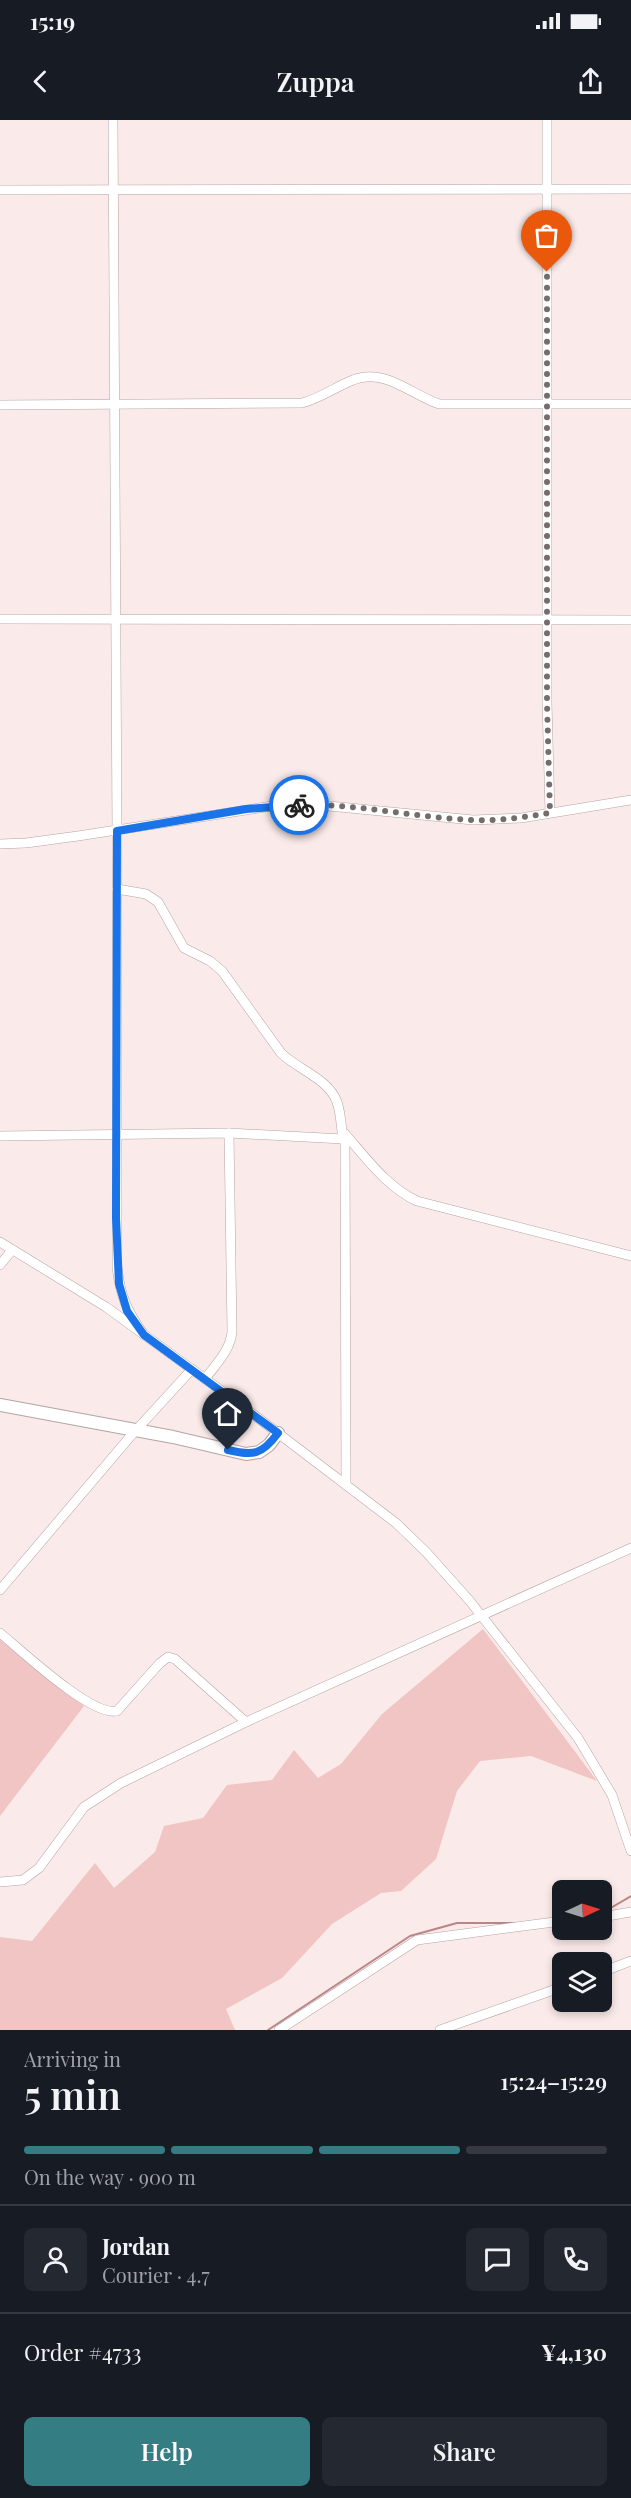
<!DOCTYPE html>
<html lang="en">
<head>
<meta charset="utf-8">
<style>
	:root { --surface:#171b24; --page:#242831; --text:#f1f3f6; --muted:#9ea1a6; --line:#363941; --accent:#347d82 }
	body { margin:0; font-family:"Playfair Display",serif; background:var(--page); color:var(--text); height:100vh; display:flex; flex-direction:column; font-size:22px; white-space:nowrap }
	* { box-sizing:border-box; margin:0 }
	p { font-size:20px; color:var(--muted) }
	.icon { flex:none; width:33px; height:33px; fill:none; stroke:currentColor; stroke-width:2; stroke-linecap:round; stroke-linejoin:round }
	.map { position:relative; height:1910px; overflow:hidden }
	.side { display:flex; flex-direction:column; background:var(--surface); flex:1 }
	.side>* { flex:none }
	.needle { width:39px; rotate:86deg }
	.tools { position:absolute; left:552px; top:1760px; display:grid; gap:12px }
	.tools a { display:grid; place-items:center; width:60px; height:60px; border-radius:9px; background:var(--surface); box-shadow:0 3px 9px #0003; font-size:30px }
	.pin { position:absolute; display:grid; place-items:center; width:51px; height:51px; color:#fff; margin:-62px -26px; border-radius:50% 50% 50% 0; rotate:-45deg; box-shadow:0 0 6px #0007 }
	.pin .icon { rotate:45deg }
	.courier { position:absolute; display:grid; place-items:center; width:60px; height:60px; margin:-30px; border:4px solid #1a73e8; border-radius:50%; background:#fff; color:#222; box-shadow:0 2px 8px #0007 }
	.summary em { font-style:normal; font-weight:600 }
	.summary div { display:flex; flex-direction:column-reverse }
	.summary { display:flex; align-items:center; justify-content:space-between; height:102px; padding:0 24px }
	h1 { font-size:39px; font-weight:600; line-height:45px }
	.bar { display:grid; grid-template-columns:repeat(4,1fr); gap:9px 6px; align-content:center; height:72px; padding:0 24px }
	.bar i { height:8px; border-radius:4px; background:var(--line) }
	.bar .on { background:var(--accent) }
	.bar p { grid-column:span 4 }
	.line { display:flex; align-items:center; gap:15px; padding:0 24px; border-top:2px solid var(--line) }
	.line div { flex:1 }
	.round { display:grid; place-items:center; flex:none; width:63px; height:63px; border-radius:9px; background:var(--page) }
	.cta { display:flex; gap:12px; margin-top:auto; padding:12px 24px }
	.cta a { flex:1; height:69px; border-radius:9px; background:var(--accent); color:#fff; font-size:24px; font-weight:600; line-height:69px; text-align:center }
	.cta a+a { background:var(--page); color:var(--text) }
	.status { display:flex; justify-content:space-between; align-items:center; height:42px; padding:0 30px; background:var(--surface); direction:ltr }
	.status svg { height:16px; fill:currentColor }
	header { display:flex; justify-content:space-between; align-items:center; height:78px; padding:0 24px; background:var(--surface); font-size:27px; font-weight:600 }
	.map>svg:first-child { display:block }
	.green { fill:#f0c5c3 }
	.lines { fill:none; stroke-linecap:round; stroke-linejoin:round }
	.stream { stroke:#b98685; stroke-width:2 }
	.minor-casing { stroke:#b4a5a4; stroke-width:10 }
	.major-casing { stroke:#b4a5a4; stroke-width:14 }
	.minor { stroke:#fff; stroke-width:9 }
	.major { stroke:#fff; stroke-width:12 }
	.done { stroke:#756c6c; stroke-width:6; stroke-dasharray:0 10.8 }
	.route { stroke:#1a73e8; stroke-width:8 }
</style>
</head>
<body>
<div class="status"><b>15:19</b><svg viewBox="0 0 49 12"><path d="M0 12V9h3v3zM5 12V6h3v6zM10 12V3h3v9zM15 12V0h3v12zM26 1h20v11H26zM47 4h2v5h-2z"/></svg></div>
<header><svg class="icon" aria-label="back" viewBox="0 0 24 24"><path d="M15 5l-7 7 7 7"/></svg>Zuppa<svg class="icon" aria-label="share" viewBox="0 0 24 24"><path d="M12 15V3M7 8l5-5 5 5M5 13v7h14v-7"/></svg></header>
<div class="map">
<svg width="631" height="1910" viewBox="0 0 631 1910">
	<rect width="100%" height="100%" fill="#faeae9"/>
	<!-- green -->
	<g class="green">
		<path d="M483 1509 597 1661 531 1636 480 1641 457 1671 436 1739 401 1771 381 1773 332 1804 282 1858 226 1889 235 1910H0V1817L32 1821 95 1743 114 1768 155 1732 164 1706 203 1698 227 1665 272 1660 294 1630 318 1658 341 1644 382 1594Z"/>
		<path d="M0 1520 84 1586 0 1696Z"/>
	</g>
	<g class="lines">
		<!-- stream -->
		<g class="stream">
			<path d="M602 1790 609 1789 631 1776"/>
			<path d="M268 1910 410 1816 457 1803H515"/>
		</g>
		<defs>
			<g id="minor">
				<path d="M113 0 117 711V1146C120 1176 127 1191 144 1215"/>
				<path d="M547 0V583L550 693"/>
				<path d="M0 70 631 69"/>
				<path d="M0 285 302 283C321 278 335 267 353 260 384 247 412 275 439 284H631"/>
				<path d="M0 499 631 500"/>
				<path d="M0 724 26 723 78 716 272 686H329L473 700 521 698 631 680"/>
				<path d="M117 769 146 774 158 782 184 828 210 841 222 851 281 933C297 949 329 959 337 982 341 993 341 1007 343 1019"/>
				<path d="M345 1014 346 1365"/>
				<path d="M345 1014C367 1039 387 1067 417 1081L631 1136"/>
				<path d="M0 1016 229 1013 343 1019"/>
				<path d="M0 1122 106 1187 241 1285 396 1403 426 1432 469 1480 578 1618 612 1675 631 1731"/>
				<path d="M0 1145 12 1130"/>
				<path d="M205 1259C216 1244 230 1231 232 1212L229 1013"/>
				<path d="M0 1470 129 1318 192 1249"/>
				<path d="M0 1513C22 1531 92 1597 117 1591L160 1543 168 1537 175 1539 246 1602"/>
				<path d="M0 1762 23 1760 39 1748 84 1687 121 1663 246 1602 631 1428"/>
				<path d="M602 1797 631 1792"/>
				<path d="M602 1852 631 1841"/>
				<path d="M279 1910 417 1820 562 1801"/>
				<path d="M440 1910 562 1867"/>
			</g>
			<path id="major" d="M0 1285 173 1317 246 1334 259 1332 269 1325 278 1313"/>
		</defs>
		<!-- minor casing -->
		<use href="#minor" class="minor-casing"/>
		<!-- major casing -->
		<use href="#major" class="major-casing"/>
		<!-- minor -->
		<use href="#minor" class="minor"/>
		<!-- major -->
		<use href="#major" class="major"/>
	</g>
	<g class="lines">
		<!-- done -->
		<path class="done" d="M299 685C357 683 415 698 473 700 499 701 525 697 550 693L547 583V152"/>
		<!-- route -->
		<path class="route" d="M228 1330C253 1336 262 1335 278 1313L144 1215 127 1191 119 1164 116 1098 117 711 246 689 299 685"/>
	</g>
</svg>
<div class="tools">
<a><svg class="needle" viewBox="-14 -14 28 28"><path d="M0-13l5 13h-10z" fill="#e53935"/><path d="M0 13l5-13h-10z" fill="#9ea1a6"/></svg></a>
<a><svg class="icon" aria-label="layers" viewBox="0 0 24 24"><path d="M12 4l9 5-9 5-9-5zM3 14l9 5 9-5"/></svg></a>
</div>
<div class="pin" style="left:547px;top:152px;background:#ea580c"><svg class="icon" aria-label="bag" viewBox="0 0 24 24"><path d="M5 8h14l-1 12H6zM9 8a3 3 0 0 1 6 0"/></svg></div>
<div class="pin" style="left:228px;top:1330px;background:#1f2937"><svg class="icon" aria-label="home" viewBox="0 0 24 24"><path d="M3 11l9-7 9 7M6 9v11h12V9"/></svg></div>
<div class="courier" style="left:299px;top:685px"><svg class="icon" aria-label="bike" viewBox="0 0 24 24"><circle cx="6" cy="16" r="4"/><circle cx="18" cy="16" r="4"/><path d="M6 16l4-8h5l3 8M10 8l3 8H6M13 5h3"/></svg></div>
</div>
<section class="side">
<div class="summary"><div><h1>5 min</h1><p>Arriving in</p></div><em>15:24–15:29</em></div>
<div class="bar"><i class="on"></i><i class="on"></i><i class="on"></i><i></i><p>On the way · 900 m</p></div>
<div class="line" style="height:108px"><a class="round"><svg class="icon" aria-label="person" viewBox="0 0 24 24"><circle cx="12" cy="8" r="4"/><path d="M4 21q1-7 8-7t8 7"/></svg></a><div><b>Jordan</b><p>Courier · 4.7</p></div><a class="round"><svg class="icon" aria-label="chat" viewBox="0 0 24 24"><path d="M4 5h16v11H9l-5 4z"/></svg></a><a class="round"><svg class="icon" aria-label="phone" viewBox="0 0 24 24"><path d="M5 4h4l2 5-3 2q2 4 5 5l2-3 5 2v4C11 20 4 13 5 4z"/></svg></a></div>
<div class="line" style="height:78px"><div>Order #4733</div><b>¥4,130</b></div>
<div class="cta"><a>Help</a><a>Share</a></div>
</section>
</body>
</html>
